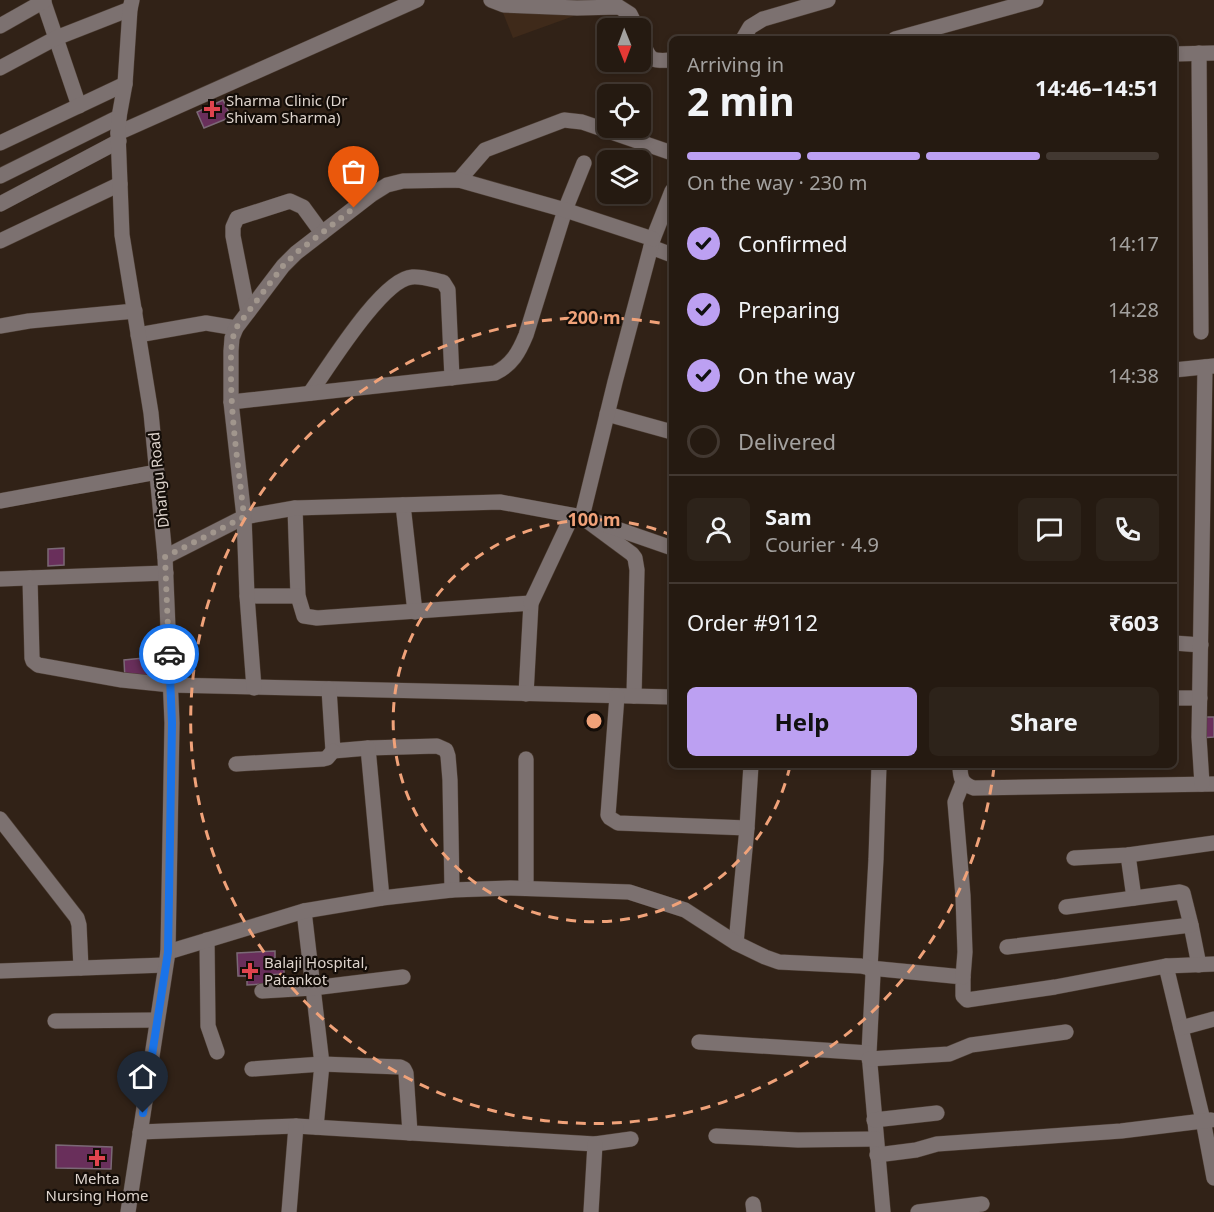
<!DOCTYPE html>
<html lang="en">
<head>
<meta charset="utf-8">
<style>
	:root { --surface:#251a11; --page:#2d231a; --text:#f1f3f6; --muted:#a3a19f; --line:#423831; --accent:#bca0f2 }
	body { margin:0; font-family:"Noto Sans",sans-serif; background:var(--page); color:var(--text); height:100vh; display:flex; flex-direction:column; font-size:22px; white-space:nowrap }
	* { box-sizing:border-box; margin:0 }
	p { font-size:20px; color:var(--muted) }
	.icon { flex:none; width:33px; height:33px; fill:none; stroke:currentColor; stroke-width:2; stroke-linecap:round; stroke-linejoin:round }
	.map { position:relative; flex:1; overflow:hidden }
	.panel { position:absolute; left:669px; top:36px; width:508px; height:732px; display:flex; flex-direction:column; background:var(--surface); border-radius:9px; box-shadow:0 3px 9px #0003,0 0 0 2px var(--line) }
	.panel>* { flex:none }
	.needle { width:39px; rotate:179deg }
	.tools { position:absolute; left:597px; top:18px; display:grid; gap:12px }
	.tools a { display:grid; place-items:center; width:54px; height:54px; border-radius:9px; background:var(--surface); box-shadow:0 3px 9px #0003,0 0 0 2px var(--line); font-size:30px }
	.pin { position:absolute; display:grid; place-items:center; width:51px; height:51px; color:#fff; margin:-62px -26px; border-radius:50% 50% 50% 0; rotate:-45deg; box-shadow:0 0 6px #0007 }
	.pin .icon { rotate:45deg }
	.courier { position:absolute; display:grid; place-items:center; width:60px; height:60px; margin:-30px; border:4px solid #1a73e8; border-radius:50%; background:#fff; color:#222; box-shadow:0 2px 8px #0007 }
	.summary em { font-style:normal; font-weight:700 }
	.summary div { display:flex; flex-direction:column-reverse }
	.summary { display:flex; align-items:center; justify-content:space-between; height:102px; padding:0 18px }
	h1 { font-size:39px; font-weight:700; line-height:45px }
	.bar { display:grid; grid-template-columns:repeat(4,1fr); gap:9px 6px; align-content:center; height:72px; padding:0 18px }
	.bar i { height:8px; border-radius:4px; background:var(--line) }
	.bar .current { background:var(--accent) }
	.bar p { grid-column:span 4 }
	.line { display:flex; align-items:center; gap:15px; padding:0 18px; border-top:2px solid var(--line) }
	.line div { flex:1 }
	.round { display:grid; place-items:center; flex:none; width:63px; height:63px; border-radius:9px; background:var(--page) }
	ol { padding:0 18px; list-style:none }
	li { display:flex; align-items:center; gap:18px; height:66px }
	li p { margin-inline-start:auto }
	li .icon { padding:6px; border-radius:50%; background:var(--accent); color:#111; stroke-width:4 }
	li:last-child { color:var(--muted) }
	li i { width:33px; height:33px; border:3px solid var(--line); border-radius:50% }
	.cta { display:flex; gap:12px; margin-top:auto; padding:12px 18px }
	.cta a { flex:1; height:69px; border-radius:9px; background:var(--accent); color:#111; font-size:24px; font-weight:700; line-height:69px; text-align:center }
	.cta a+a { background:var(--page); color:var(--text) }
	.map>svg:first-child { display:block }
	.built { fill:#3f2a1a }
	.building { fill:#692f5b; stroke:#7b6976; stroke-width:1.5 }
	.lines { fill:none; stroke-linecap:round; stroke-linejoin:round }
	.minor-casing { stroke:#4d3e34; stroke-width:16 }
	.minor { stroke:#7c7170; stroke-width:15 }
	.done { stroke:#a1968d; stroke-width:6; stroke-dasharray:0 10.8 }
	.route { stroke:#1a73e8; stroke-width:8 }
	.ring { fill:none; stroke:#f0a279; stroke-width:3; stroke-dasharray:10 8 }
	.health-dot { fill:#e0444e; stroke:#140d08; stroke-width:2 }
	.labels { text-anchor:middle; dominant-baseline:central; stroke-width:4.5; stroke-linejoin:round; paint-order:stroke }
	.poi-label { font-size:15px; fill:#ded4cd; stroke:#140d08; text-anchor:start }
	.street-label { font-size:15px; fill:#ded4cd; stroke:#140d08 }
	.centre { fill:#f0a279; stroke:#140d08; stroke-width:3 }
	.ring-label { font-size:18px; text-anchor:middle; font-weight:bold; fill:#f0a279; stroke:#140d08; stroke-width:4.5; stroke-linejoin:round; paint-order:stroke }
</style>
</head>
<body>
<div class="map">
<svg width="1214" height="1212" viewBox="0 0 1214 1212">
	<rect width="100%" height="100%" fill="#312217"/>
	<!-- built -->
	<path class="built" d="M498 0H618L513 38Z"/>
	<!-- building -->
	<g class="building">
		<path d="M223 100 231 117 204 128 197 112Z"/>
		<path d="M64 548V565L48 566V549Z"/>
		<path d="M154 657 155 678 125 680 124 660Z"/>
		<path d="M1201 717H1214V737L1201 738Z"/>
		<path d="M275 951V958H264V961H284V974L265 975V984L247 985V976H238L237 953Z"/>
		<path d="M56 1145 112 1147 111 1169 56 1168Z"/>
	</g>
	<g class="lines">
		<defs>
			<g id="minor">
				<path d="M43 0 79 106"/>
				<path d="M491 0 504 5 577 8 619 7 630 14 637 28"/>
				<path d="M0 26 44 1"/>
				<path d="M640 37C650 58 647 62 672 60"/>
				<path d="M743 39 750 27 763 19 828 0"/>
				<path d="M895 39 1036 0"/>
				<path d="M1199 53 1201 332"/>
				<path d="M1174 54 1214 53"/>
				<path d="M0 68 56 38 130 9"/>
				<path d="M118 133 417 0"/>
				<path d="M0 143 125 84"/>
				<path d="M0 176 119 117"/>
				<path d="M459 180 485 150 564 120 582 122 672 153"/>
				<path d="M0 204 119 141"/>
				<path d="M0 241 120 184"/>
				<path d="M651 247 672 255"/>
				<path d="M248 312 233 236V227L237 218 290 201 303 207 322 233"/>
				<path d="M0 326 29 321 135 311"/>
				<path d="M138 335 206 323 236 328"/>
				<path d="M1174 370 1214 366"/>
				<path d="M310 393C328 368 382 279 412 277 422 276 433 280 443 282L448 290 452 378"/>
				<path d="M231 402 495 373C512 365 519 352 526 335L565 210 584 163"/>
				<path d="M607 414 672 432"/>
				<path d="M0 501 157 472"/>
				<path d="M403 505 415 612"/>
				<path d="M295 508 298 596 304 616 317 618 531 603 526 694"/>
				<path d="M582 517 632 554 635 558 637 570 634 696"/>
				<path d="M597 522 672 548"/>
				<path d="M165 557 244 517 295 508 500 502 582 517 615 382 653 239 672 191"/>
				<path d="M30 578 32 658 33 661 38 665 122 680 171 685 672 697"/>
				<path d="M0 579 166 573"/>
				<path d="M247 596H298"/>
				<path d="M531 603 572 516"/>
				<path d="M1174 643 1201 645"/>
				<path d="M254 688 247 596 244 517 231 402V351L232 338 236 328 283 266 296 253 371 195 387 185 403 181 459 180 565 210 653 239"/>
				<path d="M329 689 333 751 368 748 437 746 446 750 448 756 450 780 452 890"/>
				<path d="M617 696 608 815 610 818 618 823 747 828"/>
				<path d="M1174 698H1200"/>
				<path d="M368 748 382 898"/>
				<path d="M236 764 323 759 327 758 333 751"/>
				<path d="M879 765 876 859 870 968 963 977V996L967 1000 1055 987 1166 966 1203 1120 1214 1178"/>
				<path d="M960 765C960 777 961 784 974 788L1214 784"/>
				<path d="M963 782 955 802 963 896 965 952 963 977"/>
				<path d="M1202 784 1199 737 1205 367"/>
				<path d="M0 819 77 918 79 925 81 968"/>
				<path d="M1128 855 1134 898"/>
				<path d="M1074 858 1128 855 1214 843"/>
				<path d="M526 888V759"/>
				<path d="M1066 907 1180 892 1183 893 1191 925 1199 965"/>
				<path d="M304 911 322 1064 316 1127"/>
				<path d="M207 940 208 1026 217 1052"/>
				<path d="M736 943 747 828 751 765"/>
				<path d="M1007 947 1191 925"/>
				<path d="M168 952 304 911 382 898 452 890 511 888 629 892 685 910 736 943 765 957 779 962 861 966 870 968 873 974 869 1053 883 1212"/>
				<path d="M1166 966 1214 964"/>
				<path d="M0 971 165 965"/>
				<path d="M262 991 313 988 403 977"/>
				<path d="M55 1021 157 1020"/>
				<path d="M1181 1028 1214 1019"/>
				<path d="M699 1042 869 1053"/>
				<path d="M869 1059 949 1054 971 1045 1066 1032"/>
				<path d="M252 1069 322 1064 400 1067 404 1069 406 1073 410 1133"/>
				<path d="M874 1120 937 1113"/>
				<path d="M140 1132 296 1126 595 1144 631 1139"/>
				<path d="M716 1136 798 1140 876 1139"/>
				<path d="M877 1155 916 1150 937 1144 1121 1131 1211 1120"/>
				<path d="M753 1204 754 1212"/>
				<path d="M128 1212 168 952 172 723 165 557 151 413 122 235 118 133 119 117 125 84 130 9 132 0"/>
				<path d="M289 1212 296 1126"/>
				<path d="M591 1212 595 1144"/>
				<path d="M918 1212 982 1204"/>
			</g>
		</defs>
		<!-- minor casing -->
		<use href="#minor" class="minor-casing"/>
		<!-- minor -->
		<use href="#minor" class="minor"/>
	</g>
	<g class="lines">
		<!-- done -->
		<path class="done" d="M169 654 165 557 244 517C239 469 231 422 231 374 231 358 230 343 236 328L283 266 296 253 354 208"/>
		<!-- route -->
		<path class="route" d="M143 1113 168 952 172 723 169 654"/>
	</g>
	<!-- distance rings -->
	<g class="ring">
		<path d="M790 766A201 201 0 1 1 671 535"/>
		<path d="M994 767A403 403 0 1 1 671 325"/>
	</g>
	<!-- markers -->
	<g class="health-dot">
		<path d="M209 100h6v6h6v6h-6v6h-6v-6h-6v-6h6z"/>
		<path d="M247 962h6v6h6v6h-6v6h-6v-6h-6v-6h6z"/>
		<path d="M94 1149h6v6h6v6h-6v6h-6v-6h-6v-6h6z"/>
	</g>
	<g class="labels">
		<!-- poi labels -->
		<g class="poi-label">
			<text x="226" y="100">Sharma Clinic (Dr<tspan x="226" dy="17">Shivam Sharma)</tspan></text>
			<text x="264" y="962">Balaji Hospital,<tspan x="264" dy="17">Patankot</tspan></text>
			<text x="97" y="1178" text-anchor="middle">Mehta<tspan x="97" dy="17">Nursing Home</tspan></text>
		</g>
		<!-- street labels -->
		<g class="street-label">
			<text transform="translate(158 480) rotate(-96)">Dhangu Road</text>
		</g>
	</g>
	<circle cx="594" cy="721" r="9" class="centre"/>
	<g class="ring-label">
		<text x="594" y="324">200 m</text>
		<text x="594" y="526">100 m</text>
	</g>
</svg>
<div class="tools">
<a><svg class="needle" viewBox="-14 -14 28 28"><path d="M0-13l5 13h-10z" fill="#e53935"/><path d="M0 13l5-13h-10z" fill="#a3a19f"/></svg></a>
<a><svg class="icon" aria-label="locate" viewBox="0 0 24 24"><circle cx="12" cy="12" r="6"/><path d="M12 2v4M12 18v4M2 12h4M18 12h4"/></svg></a>
<a><svg class="icon" aria-label="layers" viewBox="0 0 24 24"><path d="M12 4l9 5-9 5-9-5zM3 14l9 5 9-5"/></svg></a>
</div>
<div class="pin" style="left:354px;top:208px;background:#ea580c"><svg class="icon" aria-label="bag" viewBox="0 0 24 24"><path d="M5 8h14l-1 12H6zM9 8a3 3 0 0 1 6 0"/></svg></div>
<div class="pin" style="left:143px;top:1113px;background:#1f2937"><svg class="icon" aria-label="home" viewBox="0 0 24 24"><path d="M3 11l9-7 9 7M6 9v11h12V9"/></svg></div>
<div class="courier" style="left:169px;top:654px"><svg class="icon" aria-label="car" viewBox="0 0 24 24"><path d="M5 17H2v-5l4-1 3-4h7l3 4 3 1v5h-3M9 17h6M6 11h13"/><circle cx="7" cy="17" r="2"/><circle cx="17" cy="17" r="2"/></svg></div>
<section class="panel">
<div class="summary"><div><h1>2 min</h1><p>Arriving in</p></div><em>14:46–14:51</em></div>
<div class="bar"><i class="current"></i><i class="current"></i><i class="current"></i><i></i><p>On the way · 230 m</p></div>
<ol>
<li><svg class="icon" aria-label="check" viewBox="0 0 24 24"><path d="M5 12l5 5 9-10"/></svg>Confirmed<p>14:17</p></li>
<li><svg class="icon" aria-label="check" viewBox="0 0 24 24"><path d="M5 12l5 5 9-10"/></svg>Preparing<p>14:28</p></li>
<li><svg class="icon" aria-label="check" viewBox="0 0 24 24"><path d="M5 12l5 5 9-10"/></svg>On the way<p>14:38</p></li>
<li><i></i>Delivered</li>
</ol>
<div class="line" style="height:108px"><a class="round"><svg class="icon" aria-label="person" viewBox="0 0 24 24"><circle cx="12" cy="8" r="4"/><path d="M4 21q1-7 8-7t8 7"/></svg></a><div><b>Sam</b><p>Courier · 4.9</p></div><a class="round"><svg class="icon" aria-label="chat" viewBox="0 0 24 24"><path d="M4 5h16v11H9l-5 4z"/></svg></a><a class="round"><svg class="icon" aria-label="phone" viewBox="0 0 24 24"><path d="M5 4h4l2 5-3 2q2 4 5 5l2-3 5 2v4C11 20 4 13 5 4z"/></svg></a></div>
<div class="line" style="height:78px"><div>Order #9112</div><b>₹603</b></div>
<div class="cta"><a>Help</a><a>Share</a></div>
</section>
</div>
</body>
</html>
